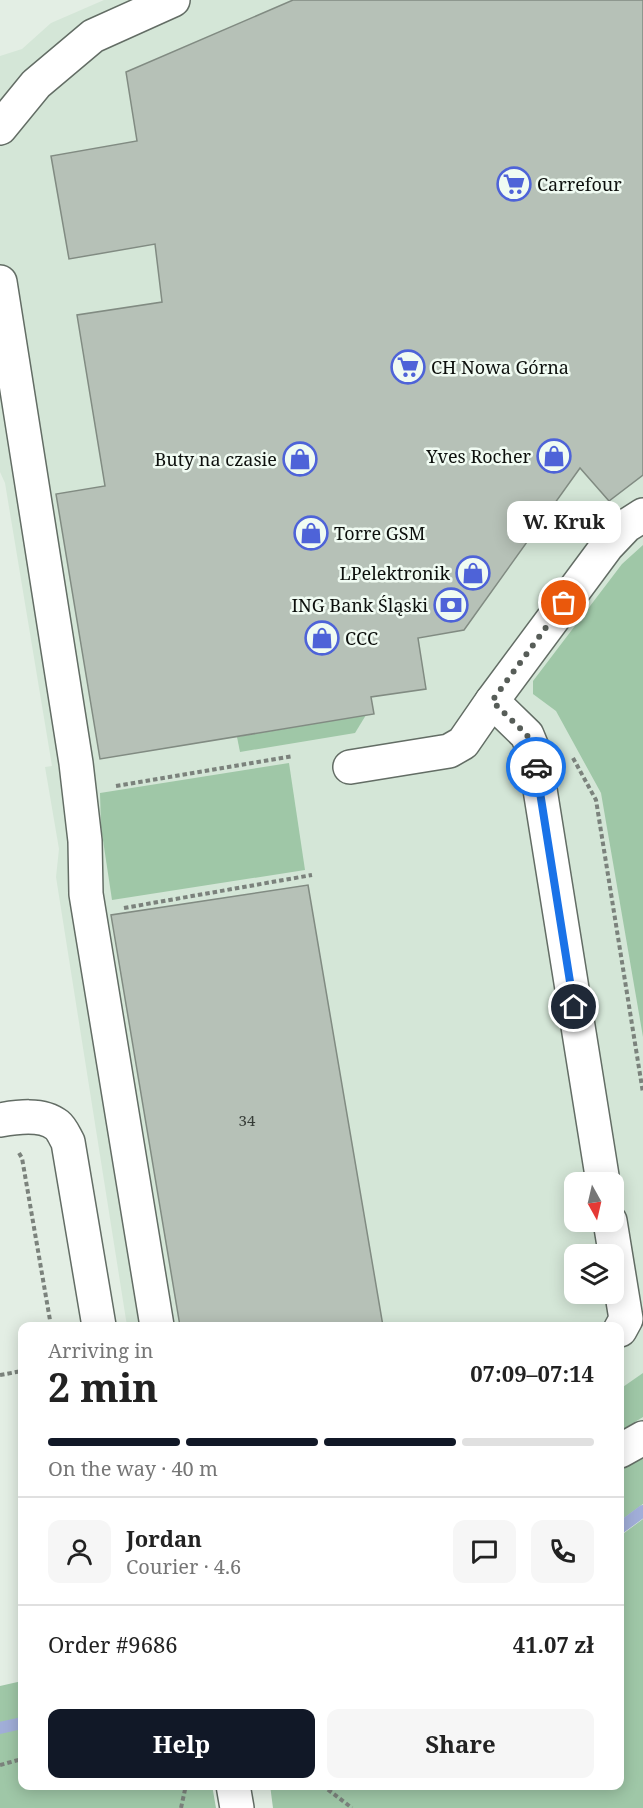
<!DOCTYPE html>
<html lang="en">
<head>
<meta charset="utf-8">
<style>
	:root { --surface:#fff; --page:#f6f6f6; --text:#222; --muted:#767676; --line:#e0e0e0; --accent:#111827 }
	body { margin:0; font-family:"Noto Serif",serif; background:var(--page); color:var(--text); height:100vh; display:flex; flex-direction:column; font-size:22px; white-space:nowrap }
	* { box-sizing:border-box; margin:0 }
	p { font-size:20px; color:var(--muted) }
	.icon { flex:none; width:33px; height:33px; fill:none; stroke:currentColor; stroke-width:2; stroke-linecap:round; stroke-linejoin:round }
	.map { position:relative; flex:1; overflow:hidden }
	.side { position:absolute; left:18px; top:1322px; width:606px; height:468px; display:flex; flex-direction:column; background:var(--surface); border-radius:12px; box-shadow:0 3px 15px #0003 }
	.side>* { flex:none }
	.needle { width:39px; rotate:172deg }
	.tools { position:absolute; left:564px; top:1172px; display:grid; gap:12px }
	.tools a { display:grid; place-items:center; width:60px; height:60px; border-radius:12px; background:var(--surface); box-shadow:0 3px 15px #0003; font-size:30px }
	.pin { position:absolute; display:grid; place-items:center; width:51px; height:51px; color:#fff; margin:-26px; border:3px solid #fff; border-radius:50%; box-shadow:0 2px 6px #0007 }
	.courier { position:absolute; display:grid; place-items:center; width:60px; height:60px; margin:-30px; border:4px solid #1a73e8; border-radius:50%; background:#fff; color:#222; box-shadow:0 2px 8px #0007 }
	.bubble { position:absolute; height:42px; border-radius:12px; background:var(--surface); box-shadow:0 3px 15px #0003; font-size:20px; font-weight:700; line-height:42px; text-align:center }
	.overview em { font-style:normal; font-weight:700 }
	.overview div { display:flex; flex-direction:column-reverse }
	.overview { display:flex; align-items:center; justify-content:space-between; height:102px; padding:0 30px }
	h1 { font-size:39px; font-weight:700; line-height:45px }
	.bar { display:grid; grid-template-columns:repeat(4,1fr); gap:9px 6px; align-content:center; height:72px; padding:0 30px }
	.bar i { height:8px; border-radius:4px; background:var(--line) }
	.bar .selected { background:var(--accent) }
	.bar p { grid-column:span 4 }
	.line { display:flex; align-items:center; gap:15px; padding:0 30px; border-top:2px solid var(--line) }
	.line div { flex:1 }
	.round { display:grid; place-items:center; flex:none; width:63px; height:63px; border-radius:12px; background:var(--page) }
	.cta { display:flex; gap:12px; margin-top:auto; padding:12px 30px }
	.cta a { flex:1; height:69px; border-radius:12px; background:var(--accent); color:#fff; font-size:24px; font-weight:700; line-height:69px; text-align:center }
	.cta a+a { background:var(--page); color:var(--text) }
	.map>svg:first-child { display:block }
	.built { fill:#d4e6d7; fill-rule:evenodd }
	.green { fill:#9fc7a7 }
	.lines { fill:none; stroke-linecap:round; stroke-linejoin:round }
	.stream { stroke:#a1aed8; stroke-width:12 }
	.building { fill:#b6c1b7; stroke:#818b82; stroke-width:1.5 }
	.minor-casing { stroke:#636d65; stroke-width:36 }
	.path { stroke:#7b827c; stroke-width:4; stroke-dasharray:4.5 3; stroke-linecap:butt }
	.minor { stroke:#fff; stroke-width:33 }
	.done { stroke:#575d58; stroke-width:6; stroke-dasharray:0 10.8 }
	.route { stroke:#1a73e8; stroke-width:8 }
	.labels { text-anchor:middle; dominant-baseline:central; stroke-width:5; stroke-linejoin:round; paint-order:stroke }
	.number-label { font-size:15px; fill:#363c37 }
	.poi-label { font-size:18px; fill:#0c0f0c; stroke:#f0fbf2; text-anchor:start }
</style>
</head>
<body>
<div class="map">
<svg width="643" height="1808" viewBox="0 0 643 1808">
	<rect width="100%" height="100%" fill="#e3eee4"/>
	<!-- built -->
	<path class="built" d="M104 0H643V1478L620 1497V1326H127L56 877 59 849 45 767 52 766 5 483 0 472V56L22 49 51 23ZM574 1182H614V1221H574ZM574 1254H614V1293H574Z"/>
	<!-- green -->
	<g class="green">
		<path d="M643 545V1037L601 793 556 711 533 694V681L622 564Z"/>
		<path d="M366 715 355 733 240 752 237 737Z"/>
		<path d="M289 763 305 870 112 900 101 827 100 793Z"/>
		<path d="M643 1373V1417L620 1431V1389Z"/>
		<path d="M643 1454V1504L620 1521V1468Z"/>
		<path d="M643 1519V1808H273L270 1785H620V1536Z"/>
		<path d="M22 1681V1785H212L216 1808H0V1686Z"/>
	</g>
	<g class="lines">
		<!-- stream -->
		<g class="stream">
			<path d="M620 1528 643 1511"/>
			<path d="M0 1728 22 1723"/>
		</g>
	</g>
	<!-- building -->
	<g class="building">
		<path d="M293 0H643V475L609 501 580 468 464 630 418 638 426 689 371 697 374 714 100 759 56 494 105 486 77 315 162 302 155 244 69 259 51 156 137 141 126 72Z"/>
		<path d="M308 885 383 1326H180L111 915Z"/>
	</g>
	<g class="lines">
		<defs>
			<g id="minor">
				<path d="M0 128 36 84 93 36 173 0"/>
				<path d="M0 282 76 763 85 841 86 894 157 1326"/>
				<path d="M492 701 527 735 534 752 603 1182"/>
				<path d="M350 767 449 751 463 743 492 701 607 546 626 526 643 515"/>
				<path d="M0 1120C17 1117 42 1113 57 1125 62 1129 65 1137 68 1142L99 1326"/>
				<path d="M610 1221 626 1319 620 1330"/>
				<path d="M620 1451 643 1438"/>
				<path d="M233 1785 237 1808"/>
			</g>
		</defs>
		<!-- minor casing -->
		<use href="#minor" class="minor-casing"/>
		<!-- path -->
		<g class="path">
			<path d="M573 758 596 800 643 1093"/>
			<path d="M116 786 293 756"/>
			<path d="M124 908 312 875"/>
			<path d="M19 1153 22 1158 51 1326"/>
			<path d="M0 1375 22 1371"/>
			<path d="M0 1765 22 1759"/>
			<path d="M322 1785 352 1808"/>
			<path d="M181 1808 186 1785"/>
		</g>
		<!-- minor -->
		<use href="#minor" class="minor"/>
	</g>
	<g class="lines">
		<!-- done -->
		<path class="done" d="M536 767 534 752 527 735 492 701 564 603"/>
		<!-- route -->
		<path class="route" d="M536 767 574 1007"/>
	</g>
	<!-- icons -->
	<defs>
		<symbol id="supermarket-ring" viewBox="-11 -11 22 22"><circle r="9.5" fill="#f0fbf2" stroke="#4e63d8" stroke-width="1.5"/><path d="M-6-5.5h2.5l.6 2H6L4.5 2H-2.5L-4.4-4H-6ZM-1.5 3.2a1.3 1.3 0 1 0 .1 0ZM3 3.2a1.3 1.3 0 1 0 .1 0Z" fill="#4e63d8"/></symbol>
		<symbol id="shop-ring" viewBox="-11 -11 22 22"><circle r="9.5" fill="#f0fbf2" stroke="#4e63d8" stroke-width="1.5"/><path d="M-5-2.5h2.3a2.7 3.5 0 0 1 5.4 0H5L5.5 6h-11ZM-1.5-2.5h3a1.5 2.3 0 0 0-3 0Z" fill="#4e63d8"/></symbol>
		<symbol id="bank-ring" viewBox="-11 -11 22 22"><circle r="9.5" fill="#f0fbf2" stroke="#4e63d8" stroke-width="1.5"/><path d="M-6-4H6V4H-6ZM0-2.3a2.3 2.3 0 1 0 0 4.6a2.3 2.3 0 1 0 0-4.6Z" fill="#4e63d8"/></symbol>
	</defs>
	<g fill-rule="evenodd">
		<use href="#supermarket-ring" x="495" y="165" width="38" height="38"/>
		<use href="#supermarket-ring" x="389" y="348" width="38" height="38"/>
		<use href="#shop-ring" x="535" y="437" width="38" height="38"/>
		<use href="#shop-ring" x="281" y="440" width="38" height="38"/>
		<use href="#shop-ring" x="292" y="514" width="38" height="38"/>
		<use href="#shop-ring" x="454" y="554" width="38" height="38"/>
		<use href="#bank-ring" x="432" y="586" width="38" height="38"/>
		<use href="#shop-ring" x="303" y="619" width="38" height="38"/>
	</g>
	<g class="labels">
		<!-- number labels -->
		<g class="number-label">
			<text x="247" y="1120">34</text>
		</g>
		<!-- poi labels -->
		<g class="poi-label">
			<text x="537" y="184">Carrefour</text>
			<text x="431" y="367">CH Nowa Górna</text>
			<text x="531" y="456" text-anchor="end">Yves Rocher</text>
			<text x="277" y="459" text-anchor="end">Buty na czasie</text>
			<text x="334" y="533">Torre GSM</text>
			<text x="450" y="573" text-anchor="end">LPelektronik</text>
			<text x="428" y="605" text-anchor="end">ING Bank Śląski</text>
			<text x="345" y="638">CCC</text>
		</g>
	</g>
</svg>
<div class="tools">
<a><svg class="needle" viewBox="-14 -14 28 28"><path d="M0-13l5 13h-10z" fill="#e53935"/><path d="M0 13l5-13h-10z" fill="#767676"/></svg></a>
<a><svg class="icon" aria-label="layers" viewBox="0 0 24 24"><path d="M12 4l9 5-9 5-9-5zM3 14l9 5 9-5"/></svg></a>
</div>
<div class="pin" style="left:564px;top:603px;background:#ea580c"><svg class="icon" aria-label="bag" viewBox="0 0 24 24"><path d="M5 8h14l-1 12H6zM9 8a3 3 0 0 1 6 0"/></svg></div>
<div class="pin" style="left:574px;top:1007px;background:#1f2937"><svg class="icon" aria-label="home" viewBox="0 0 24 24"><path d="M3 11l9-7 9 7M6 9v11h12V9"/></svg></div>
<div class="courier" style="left:536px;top:767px"><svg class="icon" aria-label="car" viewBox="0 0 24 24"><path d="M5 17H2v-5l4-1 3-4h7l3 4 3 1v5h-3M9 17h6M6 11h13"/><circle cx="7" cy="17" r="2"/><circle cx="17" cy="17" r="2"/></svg></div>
<div class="bubble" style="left:507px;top:501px;width:114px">W. Kruk</div>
<section class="side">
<div class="overview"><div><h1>2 min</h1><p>Arriving in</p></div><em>07:09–07:14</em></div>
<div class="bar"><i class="selected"></i><i class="selected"></i><i class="selected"></i><i></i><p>On the way · 40 m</p></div>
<div class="line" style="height:108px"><a class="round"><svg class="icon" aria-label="person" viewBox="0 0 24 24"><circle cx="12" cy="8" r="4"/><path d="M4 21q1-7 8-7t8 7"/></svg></a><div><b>Jordan</b><p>Courier · 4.6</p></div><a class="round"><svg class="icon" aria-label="chat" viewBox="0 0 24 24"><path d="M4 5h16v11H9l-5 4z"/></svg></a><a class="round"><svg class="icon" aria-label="phone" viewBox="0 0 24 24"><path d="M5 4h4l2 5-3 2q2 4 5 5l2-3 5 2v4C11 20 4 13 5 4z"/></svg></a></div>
<div class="line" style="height:78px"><div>Order #9686</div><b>41.07 zł</b></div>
<div class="cta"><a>Help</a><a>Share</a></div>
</section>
</div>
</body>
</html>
